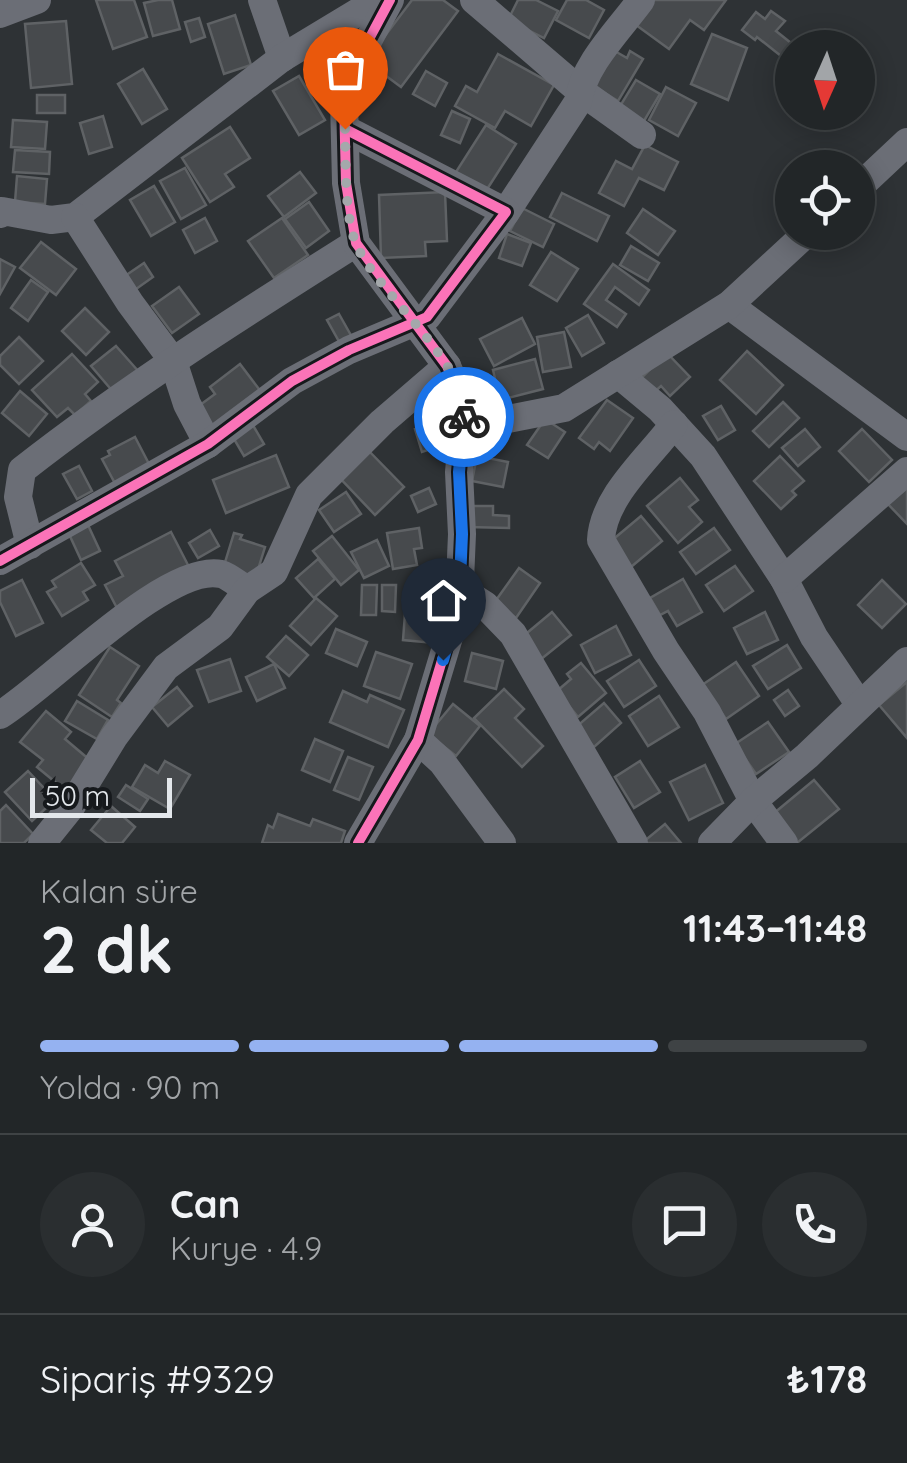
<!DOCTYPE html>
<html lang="tr">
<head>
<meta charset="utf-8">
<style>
	:root { --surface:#222628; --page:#2a2e30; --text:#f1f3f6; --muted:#a2a5a8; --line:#3f4345; --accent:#95b2f1 }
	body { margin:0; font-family:Quicksand,sans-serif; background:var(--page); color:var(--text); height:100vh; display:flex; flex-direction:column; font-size:38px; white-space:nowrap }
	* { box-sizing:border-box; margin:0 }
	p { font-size:32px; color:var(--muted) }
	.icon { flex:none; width:55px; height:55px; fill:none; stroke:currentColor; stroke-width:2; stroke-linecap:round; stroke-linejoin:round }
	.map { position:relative; height:843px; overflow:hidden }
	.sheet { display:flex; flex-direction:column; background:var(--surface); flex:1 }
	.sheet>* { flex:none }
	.needle { width:65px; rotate:183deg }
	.buttons { position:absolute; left:775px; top:30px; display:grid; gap:20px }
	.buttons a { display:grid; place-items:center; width:100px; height:100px; border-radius:50%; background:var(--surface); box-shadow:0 5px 25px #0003,0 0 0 2px var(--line); font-size:50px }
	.scale { position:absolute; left:30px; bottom:25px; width:142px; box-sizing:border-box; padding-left:10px; border:5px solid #e3e7eb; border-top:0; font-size:28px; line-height:35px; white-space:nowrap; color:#e3e7eb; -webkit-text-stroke:8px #16191c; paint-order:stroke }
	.pin { position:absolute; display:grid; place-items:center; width:85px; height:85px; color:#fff; margin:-102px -42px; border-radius:50% 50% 50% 0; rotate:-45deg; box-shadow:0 0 10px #0007 }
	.pin .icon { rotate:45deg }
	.courier { position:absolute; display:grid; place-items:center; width:100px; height:100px; margin:-50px; border:8px solid #1a73e8; border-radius:50%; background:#fff; color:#222; box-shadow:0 2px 12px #0007 }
	.overview em { font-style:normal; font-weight:800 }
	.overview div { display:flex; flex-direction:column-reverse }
	.overview { display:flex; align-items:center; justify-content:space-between; height:170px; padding:0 40px }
	h1 { font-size:65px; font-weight:800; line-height:75px }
	.bar { display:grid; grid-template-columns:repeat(4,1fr); gap:15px 10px; align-content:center; height:120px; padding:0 40px }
	.bar i { height:12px; border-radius:8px; background:var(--line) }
	.bar .on { background:var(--accent) }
	.bar p { grid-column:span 4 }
	.line { display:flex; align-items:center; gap:25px; padding:0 40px; border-top:2px solid var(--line) }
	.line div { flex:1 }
	.round { display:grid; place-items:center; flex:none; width:105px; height:105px; border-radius:52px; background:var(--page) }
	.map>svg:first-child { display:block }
	.building { fill:#474a4d; stroke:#5f6265; stroke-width:2.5 }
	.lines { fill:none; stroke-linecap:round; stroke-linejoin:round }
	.minor { stroke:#6b6e76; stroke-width:28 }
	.cycleway-casing { stroke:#16191c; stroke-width:16 }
	.cycleway { stroke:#fb73b8; stroke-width:10 }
	.done { stroke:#a4a8ab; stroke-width:10; stroke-dasharray:0 18 }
	.route { stroke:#1a73e8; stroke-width:12 }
</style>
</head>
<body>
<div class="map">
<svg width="907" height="843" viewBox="0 0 907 843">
	<rect width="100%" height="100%" fill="#2e3235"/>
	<!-- building -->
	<g class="building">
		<path d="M96 0H134L147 37 113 49Z"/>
		<path d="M158 0H172L180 29 153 36 144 3Z"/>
		<path d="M412 0H443L458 11 401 87 366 61Z"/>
		<path d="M518 0H536L558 11 544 38 508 20Z"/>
		<path d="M567 0H586L604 10 589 38 556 20Z"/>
		<path d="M654 0H726L704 30 690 20 669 49 636 25Z"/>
		<path d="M771 11 785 21 776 31 791 43 781 56 757 37 755 40 742 30 756 12 765 19Z"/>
		<path d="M235 15 251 65 224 74 208 24Z"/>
		<path d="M199 18 205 37 191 42 185 22Z"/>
		<path d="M66 21 72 84 31 88 25 24Z"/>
		<path d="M712 34 747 48 728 100 691 84Z"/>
		<path d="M613 50 627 58 630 51 643 59 618 101 592 85Z"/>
		<path d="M498 54 554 85 531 126 505 111 495 128 455 106 466 86 477 92Z"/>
		<path d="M143 69 167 109 142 124 118 84Z"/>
		<path d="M426 71 447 83 435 106 413 94Z"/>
		<path d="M299 76 325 120 299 135 273 91Z"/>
		<path d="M636 80 660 94 641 126 617 111Z"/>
		<path d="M666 87 696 103 678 136 649 120Z"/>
		<rect x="37" y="95" width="28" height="18"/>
		<path d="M452 111 470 119 460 143 441 135Z"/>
		<path d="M103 116 112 147 89 154 80 123Z"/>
		<path d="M13 120 47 122 45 149 11 147Z"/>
		<path d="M486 125 516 144 484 194 454 175Z"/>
		<path d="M230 127 250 158 225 174 234 187 210 202 182 158Z"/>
		<path d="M645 145 678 162 664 190 639 178 624 206 599 193 616 161 632 169Z"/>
		<path d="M15 150 50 152 49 174 13 172Z"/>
		<path d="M185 168 206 205 181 219 160 181Z"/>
		<path d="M300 172 316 193 284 217 268 196Z"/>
		<path d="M17 176 47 179 45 204 15 202Z"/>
		<path d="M154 186 175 222 151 236 130 200Z"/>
		<path d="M445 192 447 241 425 242 426 256 381 258 379 195Z"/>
		<path d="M562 193 609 216 597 241 550 217Z"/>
		<path d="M309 202 329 231 306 248 285 219Z"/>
		<path d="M522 208 554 224 543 247 510 231Z"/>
		<path d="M643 209 675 231 658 255 627 233Z"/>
		<path d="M205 218 217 241 195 253 183 230Z"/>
		<path d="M282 218 308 255 274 278 248 241Z"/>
		<path d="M507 234 531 243 522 266 499 258Z"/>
		<path d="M41 242 76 269 56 295 20 268Z"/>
		<path d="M631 246 659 263 648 281 620 265Z"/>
		<path d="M551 252 578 269 557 301 530 285Z"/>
		<path d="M0 259 15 267 0 294Z"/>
		<path d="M144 263 153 277 129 294 119 280Z"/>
		<path d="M613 264 649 290 639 305 615 287 606 300 626 314 617 327 584 304Z"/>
		<path d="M31 280 48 292 28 321 11 308Z"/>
		<path d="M179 287 199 314 172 333 152 306Z"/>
		<path d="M85 308 109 332 86 355 62 331Z"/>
		<path d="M339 314 353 339 341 345 327 320Z"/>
		<path d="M588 315 604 343 582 356 566 328Z"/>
		<path d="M522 318 535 344 494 366 480 339Z"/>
		<path d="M564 332 571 367 543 372 537 337Z"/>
		<path d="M19 337 43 361 19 384 0 365V356Z"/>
		<path d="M116 346 140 373 115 394 91 366Z"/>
		<path d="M747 351 783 385 756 414 720 380Z"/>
		<path d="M667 353 690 377 670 396 661 386 651 395 638 381Z"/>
		<path d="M72 354 98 382 85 394 91 401 75 415 68 408 57 417 32 390Z"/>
		<path d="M535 359 543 389 500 400 493 370Z"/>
		<path d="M240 364 262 393 213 430 196 408 215 394 210 387Z"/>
		<path d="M450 388 456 425 436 428 430 392Z"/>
		<path d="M20 391 47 414 29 436 2 413Z"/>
		<path d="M607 400 633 418 610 451 599 442 594 449 579 438Z"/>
		<path d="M783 402 799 418 769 447 753 431Z"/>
		<path d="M721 406 735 430 718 440 703 416Z"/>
		<path d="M545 419 565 432 548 458 527 445Z"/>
		<path d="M251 422 264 444 244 456 231 434Z"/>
		<path d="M430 424 437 447 422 452 415 429Z"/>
		<path d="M805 429 820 447 798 466 782 448Z"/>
		<path d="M862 429 892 460 869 482 839 451Z"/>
		<path d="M135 437 149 464 118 489 102 459 110 455 108 451Z"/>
		<path d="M366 448 404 487 375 515 337 475Z"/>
		<path d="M276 455 289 487 226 513 213 480Z"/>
		<path d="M477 456 508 462 503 487 472 481Z"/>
		<path d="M780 456 804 481 792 491 796 495 781 509 754 481Z"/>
		<path d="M79 466 92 491 77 499 63 474Z"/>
		<path d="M680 478 698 500 689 507 702 522 678 543 647 506Z"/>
		<path d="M907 482V524L886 502Z"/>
		<path d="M429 488 436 504 418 512 411 496Z"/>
		<path d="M346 492 361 514 334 532 319 510Z"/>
		<path d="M468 506H493V515L509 516V528L468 527Z"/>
		<path d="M641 516 662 541 631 567 610 542Z"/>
		<path d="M88 525 100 551 81 560 69 534Z"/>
		<path d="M419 528 422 548 414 549 417 565 393 569 387 533Z"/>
		<path d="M714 528 730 550 696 574 680 552Z"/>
		<path d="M210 530 219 546 198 558 189 543Z"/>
		<path d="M171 532 188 565 118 610 105 585 123 576 115 561Z"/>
		<path d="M234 533 242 535 240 539 265 547 255 579 223 569Z"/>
		<path d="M332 536 359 570 341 585 313 551Z"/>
		<path d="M377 540 389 566 364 578 351 552Z"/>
		<path d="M318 559 335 579 314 598 296 578Z"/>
		<path d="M81 563 95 585 83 592 88 600 62 616 47 592 56 587 52 581Z"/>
		<path d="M735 566 753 591 724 611 706 585Z"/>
		<path d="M519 568 540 583 516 618 494 603Z"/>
		<path d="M683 579 702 612 677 626 668 611 660 615 650 598Z"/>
		<path d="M22 580 43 623 16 636 0 602V591Z"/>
		<path d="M882 580 906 604 882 628 858 605Z"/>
		<path d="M362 585H377L376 615H361Z"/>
		<path d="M382 585H396L395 612 382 611Z"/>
		<path d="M407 588 425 590 423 613 437 614 434 643 403 640Z"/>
		<path d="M316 598 337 616 311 645 290 626Z"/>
		<path d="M552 612 571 635 540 660 521 638Z"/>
		<path d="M765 612 778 640 747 654 734 628Z"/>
		<path d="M616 626 631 655 595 673 581 645Z"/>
		<path d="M336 629 367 642 357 666 326 653Z"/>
		<path d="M286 636 308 655 289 676 267 657Z"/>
		<path d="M787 645 801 668 768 689 753 666Z"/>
		<path d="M110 647 139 666 117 700 121 703 112 717 79 695Z"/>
		<path d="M376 652 412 664 400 699 364 686Z"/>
		<path d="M472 653 503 661 496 689 465 681Z"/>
		<path d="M230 659 241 691 209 702 197 670Z"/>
		<path d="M639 660 656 686 624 707 607 681Z"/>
		<path d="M736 662 759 696 726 719 702 685Z"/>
		<path d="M581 663 606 693 578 717 557 691 571 679 567 674Z"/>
		<path d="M274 664 285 688 257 701 246 677Z"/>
		<path d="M907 682V738L879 705Z"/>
		<path d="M177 687 192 706 168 726 152 707Z"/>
		<path d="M504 689 524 709 515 718 543 746 522 767 474 718Z"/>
		<path d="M788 690 799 706 785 716 774 700Z"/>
		<path d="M343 691 367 702 370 695 404 710 388 747 330 722Z"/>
		<path d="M659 696 679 727 648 746 629 716Z"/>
		<path d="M77 701 108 720 97 739 65 721Z"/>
		<path d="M604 703 621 723 594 747 576 727Z"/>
		<path d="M453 704 480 726 456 756 428 734Z"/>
		<path d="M46 711 71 732 65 739 91 761 66 791 37 767 43 760 20 742Z"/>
		<path d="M768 722 789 752 756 774 735 744Z"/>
		<path d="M315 739 343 751 330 782 302 770Z"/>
		<path d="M348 757 373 767 359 800 334 790Z"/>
		<path d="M165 761 190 775 170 809 132 787 145 765 158 773Z"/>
		<path d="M640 761 660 792 634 808 615 777Z"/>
		<path d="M705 765 723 803 689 820 670 782Z"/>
		<path d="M28 771 55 800 32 821 5 792Z"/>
		<path d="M814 780 839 809 797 843 773 814Z"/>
		<path d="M126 785 148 799 140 811 118 797Z"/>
		<path d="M6 805 33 834 24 843H0V811Z"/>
		<path d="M111 806 135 827 122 843H107L91 830Z"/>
		<path d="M278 814 310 826 313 819 345 831 341 843H262L268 825 273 828Z"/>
		<path d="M665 824 681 843H642Z"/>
	</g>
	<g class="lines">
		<!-- minor -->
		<g class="minor">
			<path d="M262 0 282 58"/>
			<path d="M474 0 579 90 642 135"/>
			<path d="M0 14 37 0"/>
			<path d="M858 188 907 142"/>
			<path d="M506 212 578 102C583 65 619 30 641 0"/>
			<path d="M0 214 2 211 51 220 75 217 282 58 378 0"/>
			<path d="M75 217 130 303 173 361 187 404 208 444"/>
			<path d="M729 305 907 437"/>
			<path d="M618 374 660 409 703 456 784 579 814 637 859 704"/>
			<path d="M465 408 503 420 564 408 729 305 808 232"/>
			<path d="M674 424C649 458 603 496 601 540L666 651 707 712 753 801 784 843"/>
			<path d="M30 545 18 497 22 470C128 387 242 315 356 243"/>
			<path d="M0 561 208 444 292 381 349 350 427 317 506 212 345 129"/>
			<path d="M784 579 907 471"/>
			<path d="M460 589 485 605 513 634 634 843"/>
			<path d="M0 715C48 686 167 562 221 574 229 576 239 585 247 590"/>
			<path d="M418 740 442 762 502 843"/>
			<path d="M42 843 71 807 114 737 166 667 220 627 247 590 274 572 309 495 382 422 447 366"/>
			<path d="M358 843 418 740 459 604 462 534 459 472 465 408 447 366 356 243 346 183 344 100 368 41 390 0"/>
			<path d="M712 843 753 801 807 756 907 661"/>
		</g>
		<defs>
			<g id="cycleway">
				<path d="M0 561 208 444 292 381 349 350 427 317 506 212 345 129"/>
				<path d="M358 843 418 740 459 604 462 534 459 472 465 408 447 366 356 243 346 183 344 100 368 41 390 0"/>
			</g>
		</defs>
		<!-- cycleway casing -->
		<use href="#cycleway" class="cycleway-casing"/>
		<!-- cycleway -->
		<use href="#cycleway" class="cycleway"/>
	</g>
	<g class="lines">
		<!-- done -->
		<path class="done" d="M345 129C346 160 344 215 356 244 376 292 470 365 464 417"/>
		<!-- route -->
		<path class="route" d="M443 660 459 604 462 534 459 472 464 417"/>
	</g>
</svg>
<div class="buttons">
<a><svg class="needle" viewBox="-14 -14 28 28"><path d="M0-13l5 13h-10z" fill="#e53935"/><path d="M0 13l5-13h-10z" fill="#a2a5a8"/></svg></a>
<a><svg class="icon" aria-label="locate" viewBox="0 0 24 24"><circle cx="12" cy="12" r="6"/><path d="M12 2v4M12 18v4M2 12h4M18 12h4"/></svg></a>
</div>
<div class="scale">50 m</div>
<div class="pin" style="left:345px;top:129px;background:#ea580c"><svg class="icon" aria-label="bag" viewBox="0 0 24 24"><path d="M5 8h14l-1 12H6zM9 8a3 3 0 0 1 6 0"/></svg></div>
<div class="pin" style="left:443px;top:660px;background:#1f2937"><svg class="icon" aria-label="home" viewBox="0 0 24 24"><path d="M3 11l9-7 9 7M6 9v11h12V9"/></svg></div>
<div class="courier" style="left:464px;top:417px"><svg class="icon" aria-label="bike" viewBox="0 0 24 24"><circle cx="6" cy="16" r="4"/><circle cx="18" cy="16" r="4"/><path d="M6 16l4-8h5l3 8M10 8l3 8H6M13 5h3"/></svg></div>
</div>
<section class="sheet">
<div class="overview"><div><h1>2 dk</h1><p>Kalan süre</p></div><em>11:43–11:48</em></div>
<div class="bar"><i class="on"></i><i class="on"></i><i class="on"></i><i></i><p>Yolda · 90 m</p></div>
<div class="line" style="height:180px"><a class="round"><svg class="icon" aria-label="person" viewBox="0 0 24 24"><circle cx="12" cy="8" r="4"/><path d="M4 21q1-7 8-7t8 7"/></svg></a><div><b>Can</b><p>Kurye · 4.9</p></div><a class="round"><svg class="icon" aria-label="chat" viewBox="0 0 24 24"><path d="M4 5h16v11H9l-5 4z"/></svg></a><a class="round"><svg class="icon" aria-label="phone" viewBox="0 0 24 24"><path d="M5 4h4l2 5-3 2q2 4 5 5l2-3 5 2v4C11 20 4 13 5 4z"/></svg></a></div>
<div class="line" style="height:130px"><div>Sipariş #9329</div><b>₺178</b></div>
</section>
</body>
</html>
